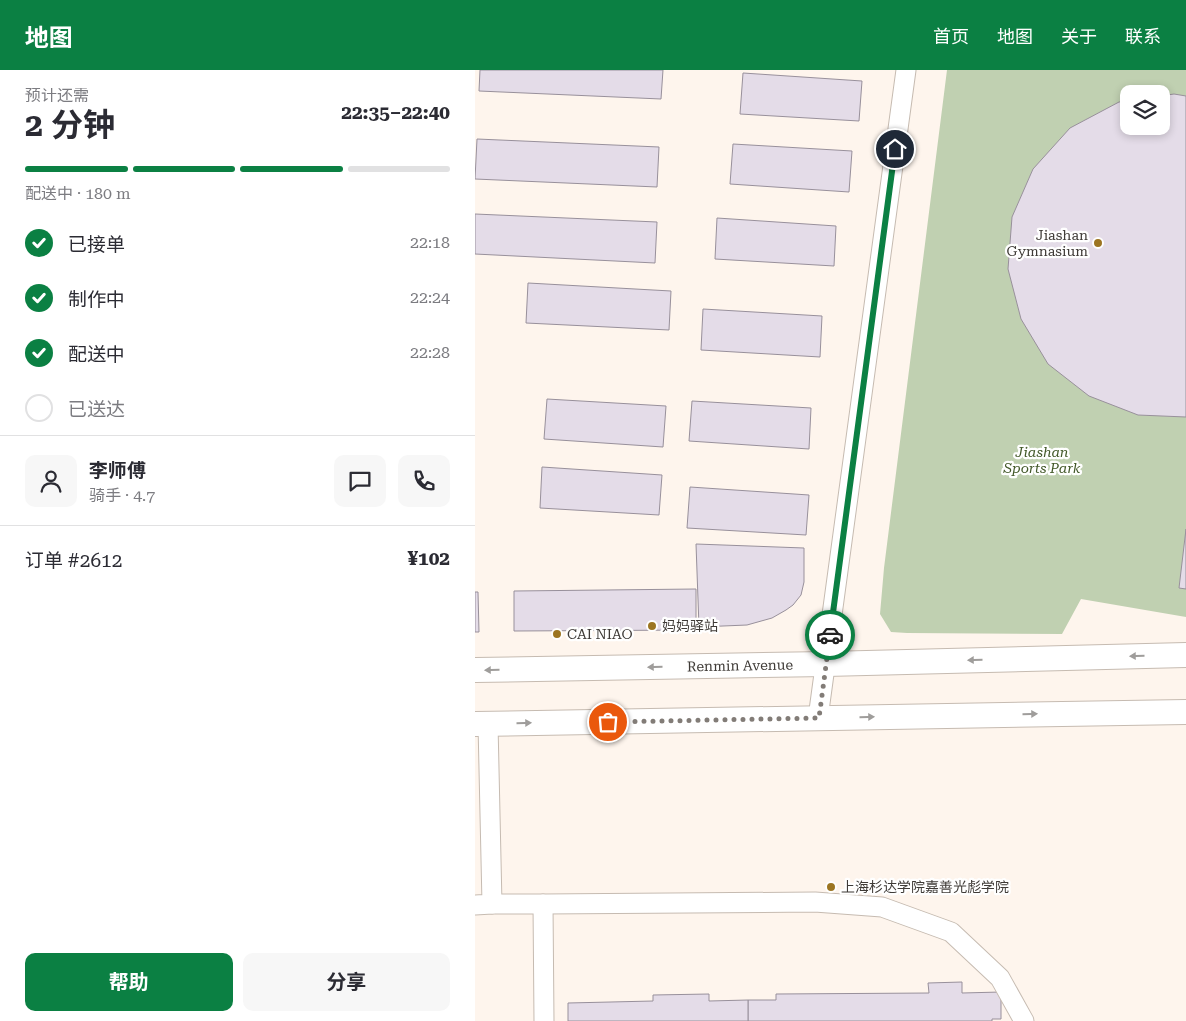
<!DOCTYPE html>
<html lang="zh">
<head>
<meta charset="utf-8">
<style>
	:root { --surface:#fff; --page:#f7f7f7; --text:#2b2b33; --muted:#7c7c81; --line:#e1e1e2; --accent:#0b8043 }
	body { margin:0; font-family:"Roboto Serif","Noto Sans SC",serif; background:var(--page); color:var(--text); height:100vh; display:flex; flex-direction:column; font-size:19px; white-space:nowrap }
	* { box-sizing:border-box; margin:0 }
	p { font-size:16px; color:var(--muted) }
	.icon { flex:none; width:28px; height:28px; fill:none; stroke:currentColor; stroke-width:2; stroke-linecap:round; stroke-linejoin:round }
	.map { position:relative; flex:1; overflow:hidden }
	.sheet { display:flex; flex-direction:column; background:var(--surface); width:475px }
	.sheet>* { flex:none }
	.fabs { position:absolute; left:645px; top:15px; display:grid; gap:10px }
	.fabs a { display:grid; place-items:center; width:50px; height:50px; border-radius:10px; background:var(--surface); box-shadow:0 2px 8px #0003; font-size:25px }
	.pin { position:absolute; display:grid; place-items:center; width:42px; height:42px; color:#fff; margin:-21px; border:2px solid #fff; border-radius:50%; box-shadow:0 1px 5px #0007 }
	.courier { position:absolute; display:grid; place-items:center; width:50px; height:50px; margin:-25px; border:4px solid #0b8043; border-radius:50%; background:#fff; color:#222; box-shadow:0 1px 6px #0007 }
	.headline em { font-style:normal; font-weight:700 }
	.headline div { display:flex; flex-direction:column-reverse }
	.headline { display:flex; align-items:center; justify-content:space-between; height:85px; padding:0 25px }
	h1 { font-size:32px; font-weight:700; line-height:38px }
	.bar { display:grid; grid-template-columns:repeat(4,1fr); gap:8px 5px; align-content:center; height:60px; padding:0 25px }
	.bar i { height:6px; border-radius:4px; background:var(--line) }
	.bar .current { background:var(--accent) }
	.bar p { grid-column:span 4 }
	.line { display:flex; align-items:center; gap:12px; padding:0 25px; border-top:1px solid var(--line) }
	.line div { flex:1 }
	.round { display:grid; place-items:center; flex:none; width:52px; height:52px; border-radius:10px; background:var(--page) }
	ol { padding:0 25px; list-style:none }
	li { display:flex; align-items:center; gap:15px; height:55px }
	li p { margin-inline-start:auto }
	li .icon { padding:5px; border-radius:50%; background:var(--accent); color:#fff; stroke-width:4 }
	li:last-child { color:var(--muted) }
	li i { width:28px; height:28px; border:2px solid var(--line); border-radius:50% }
	.primary-button { display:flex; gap:10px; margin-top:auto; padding:10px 25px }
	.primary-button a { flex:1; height:58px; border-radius:10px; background:var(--accent); color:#fff; font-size:20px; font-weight:700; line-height:58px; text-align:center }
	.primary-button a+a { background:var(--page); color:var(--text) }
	header { display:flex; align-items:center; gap:30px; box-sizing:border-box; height:70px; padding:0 25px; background:var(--accent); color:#fff }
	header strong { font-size:24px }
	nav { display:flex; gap:28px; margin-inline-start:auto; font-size:18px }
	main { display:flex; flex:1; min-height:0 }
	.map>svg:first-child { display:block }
	.green { fill:#c0d0b1; fill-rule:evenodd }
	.building { fill:#e4dce8; stroke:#98909b }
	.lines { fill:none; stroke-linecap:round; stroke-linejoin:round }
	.minor-casing { stroke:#c6bbb1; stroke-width:21 }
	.major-casing { stroke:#c6bbb1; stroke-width:26 }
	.minor { stroke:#fff; stroke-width:19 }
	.major { stroke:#fff; stroke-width:24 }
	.oneway { fill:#9f9d9b }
	.done { stroke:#827c77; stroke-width:5; stroke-dasharray:0 9 }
	.route { stroke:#0b8043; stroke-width:6 }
	.poi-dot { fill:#9c7522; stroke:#fff; stroke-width:2 }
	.labels { text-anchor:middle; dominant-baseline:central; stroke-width:4.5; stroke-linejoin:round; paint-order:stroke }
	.poi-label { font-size:14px; fill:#3f3b37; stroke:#fff; text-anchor:start }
	.park-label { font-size:14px; font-style:italic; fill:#425828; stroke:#fff }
	.street-label { font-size:14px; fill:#3f3b37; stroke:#fff }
</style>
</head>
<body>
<header>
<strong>地图</strong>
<nav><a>首页</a><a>地图</a><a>关于</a><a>联系</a></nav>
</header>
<main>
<section class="sheet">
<div class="headline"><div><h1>2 分钟</h1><p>预计还需</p></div><em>22:35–22:40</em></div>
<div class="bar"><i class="current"></i><i class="current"></i><i class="current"></i><i></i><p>配送中 · 180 m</p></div>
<ol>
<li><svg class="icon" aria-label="check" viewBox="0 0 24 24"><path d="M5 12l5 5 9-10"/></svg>已接单<p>22:18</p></li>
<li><svg class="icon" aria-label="check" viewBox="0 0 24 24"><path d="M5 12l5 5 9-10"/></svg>制作中<p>22:24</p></li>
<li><svg class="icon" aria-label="check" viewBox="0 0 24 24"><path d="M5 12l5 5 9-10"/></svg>配送中<p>22:28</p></li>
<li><i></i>已送达</li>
</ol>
<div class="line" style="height:90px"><a class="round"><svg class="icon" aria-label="person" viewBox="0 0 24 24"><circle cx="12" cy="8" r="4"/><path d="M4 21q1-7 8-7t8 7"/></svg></a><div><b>李师傅</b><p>骑手 · 4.7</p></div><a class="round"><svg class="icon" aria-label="chat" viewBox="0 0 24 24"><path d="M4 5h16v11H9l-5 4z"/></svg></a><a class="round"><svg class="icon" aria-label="phone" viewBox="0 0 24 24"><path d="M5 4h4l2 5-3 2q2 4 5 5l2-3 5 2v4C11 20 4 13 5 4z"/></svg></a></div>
<div class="line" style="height:65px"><div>订单 #2612</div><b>¥102</b></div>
<div class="primary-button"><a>帮助</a><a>分享</a></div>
</section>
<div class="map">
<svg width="711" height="951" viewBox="0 0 711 951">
	<rect width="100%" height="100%" fill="#fef5ed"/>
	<!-- green -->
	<path class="green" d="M472 0H711V547L606 529 587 564 432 563 416 562 405 544 409 498ZM654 24H686V56H654Z"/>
	<!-- building -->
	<g class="building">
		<path d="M5 0H188L186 29 4 21Z"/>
		<path d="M268 3 387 11 384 51 265 44Z"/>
		<path d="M699 24 711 26V347L663 345 614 326 573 294 546 249 533 199 537 147 558 99 595 58 644 32 654 31V56H686V26Z"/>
		<path d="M2 69 184 77 182 117 0 109Z"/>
		<path d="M258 74 377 81 374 122 255 114Z"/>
		<path d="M0 144 182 152 180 193 0 184Z"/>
		<path d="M242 148 361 156 359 196 240 189Z"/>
		<path d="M53 213 196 221 194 260 51 253Z"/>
		<path d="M228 239 347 246 345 287 226 280Z"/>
		<path d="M72 329 191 336 188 377 69 369Z"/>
		<path d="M217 331 336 338 334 379 214 371Z"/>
		<path d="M67 397 187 405 184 445 65 438Z"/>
		<path d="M215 417 334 425 331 465 212 458Z"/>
		<path d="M711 459V519L704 518Z"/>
		<path d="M221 474 329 478V512L326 525 318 535 311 540 297 548 272 555 224 557Z"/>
		<path d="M221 519V560L39 561V521Z"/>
		<path d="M0 522H3L4 562H0Z"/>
		<path d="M487 912V923L526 922V949H517V951H273V930H301V924L454 923 453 913Z"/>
		<path d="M234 924V931L273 930V951H93V933L178 931V925Z"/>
	</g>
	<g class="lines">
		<defs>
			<g id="minor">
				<path d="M343 648 431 0"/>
				<path d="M17 834H68L69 951"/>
				<path d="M68 834 340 832 407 837 476 862 525 908 549 951"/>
				<path d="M0 835 17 834 13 654"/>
			</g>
			<g id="major">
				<path id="s1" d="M0 600 351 594 711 585"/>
				<path d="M0 654 711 642"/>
			</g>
		</defs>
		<!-- minor casing -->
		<use href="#minor" class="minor-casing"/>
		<!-- major casing -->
		<use href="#major" class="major-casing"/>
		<!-- minor -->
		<use href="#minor" class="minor"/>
		<!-- major -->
		<use href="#major" class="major"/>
	</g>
	<!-- one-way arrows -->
	<defs><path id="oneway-solid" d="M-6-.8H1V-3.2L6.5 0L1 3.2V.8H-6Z" transform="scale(1.25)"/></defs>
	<g class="oneway">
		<use href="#oneway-solid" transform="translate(662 586) rotate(179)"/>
		<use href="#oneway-solid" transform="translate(500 590) rotate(179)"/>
		<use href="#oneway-solid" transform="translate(180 597) rotate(179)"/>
		<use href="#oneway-solid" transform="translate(17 600) rotate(179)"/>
		<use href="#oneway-solid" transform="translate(555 644) rotate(-1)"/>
		<use href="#oneway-solid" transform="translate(392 647) rotate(-1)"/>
		<use href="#oneway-solid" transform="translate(49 653) rotate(-1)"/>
	</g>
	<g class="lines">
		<!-- done -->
		<path class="done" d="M133 652 344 648 355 565"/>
		<!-- route -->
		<path class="route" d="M355 565 420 79"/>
	</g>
	<!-- markers -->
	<g class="poi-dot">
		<circle cx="623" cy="173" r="5"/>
		<circle cx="177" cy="556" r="5"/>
		<circle cx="82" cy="564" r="5"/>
		<circle cx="356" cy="817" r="5"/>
	</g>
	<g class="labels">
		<!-- poi labels -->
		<g class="poi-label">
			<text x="613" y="165" text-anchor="end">Jiashan<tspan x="613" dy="16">Gymnasium</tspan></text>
			<text x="187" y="556">妈妈驿站</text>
			<text x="92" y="564">CAI NIAO</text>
			<text x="366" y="817">上海杉达学院嘉善光彪学院</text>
		</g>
		<!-- park labels -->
		<g class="park-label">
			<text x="567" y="382">Jiashan<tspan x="567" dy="16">Sports Park</tspan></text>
		</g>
		<!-- street labels -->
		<g class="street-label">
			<text stroke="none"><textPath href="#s1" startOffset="265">Renmin Avenue</textPath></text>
		</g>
	</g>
</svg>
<div class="fabs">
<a><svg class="icon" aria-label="layers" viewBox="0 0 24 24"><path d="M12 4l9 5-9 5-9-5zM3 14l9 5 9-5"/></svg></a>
</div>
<div class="pin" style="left:133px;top:652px;background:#ea580c"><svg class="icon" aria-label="bag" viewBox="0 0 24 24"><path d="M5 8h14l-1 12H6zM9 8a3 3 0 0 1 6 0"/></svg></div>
<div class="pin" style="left:420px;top:79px;background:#1f2937"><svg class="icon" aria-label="home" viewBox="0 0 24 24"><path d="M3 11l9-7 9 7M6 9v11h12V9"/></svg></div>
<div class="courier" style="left:355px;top:565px"><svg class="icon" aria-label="car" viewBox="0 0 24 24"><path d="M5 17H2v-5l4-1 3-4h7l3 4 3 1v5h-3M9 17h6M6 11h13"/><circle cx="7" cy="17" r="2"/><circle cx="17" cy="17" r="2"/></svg></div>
</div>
</main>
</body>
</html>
